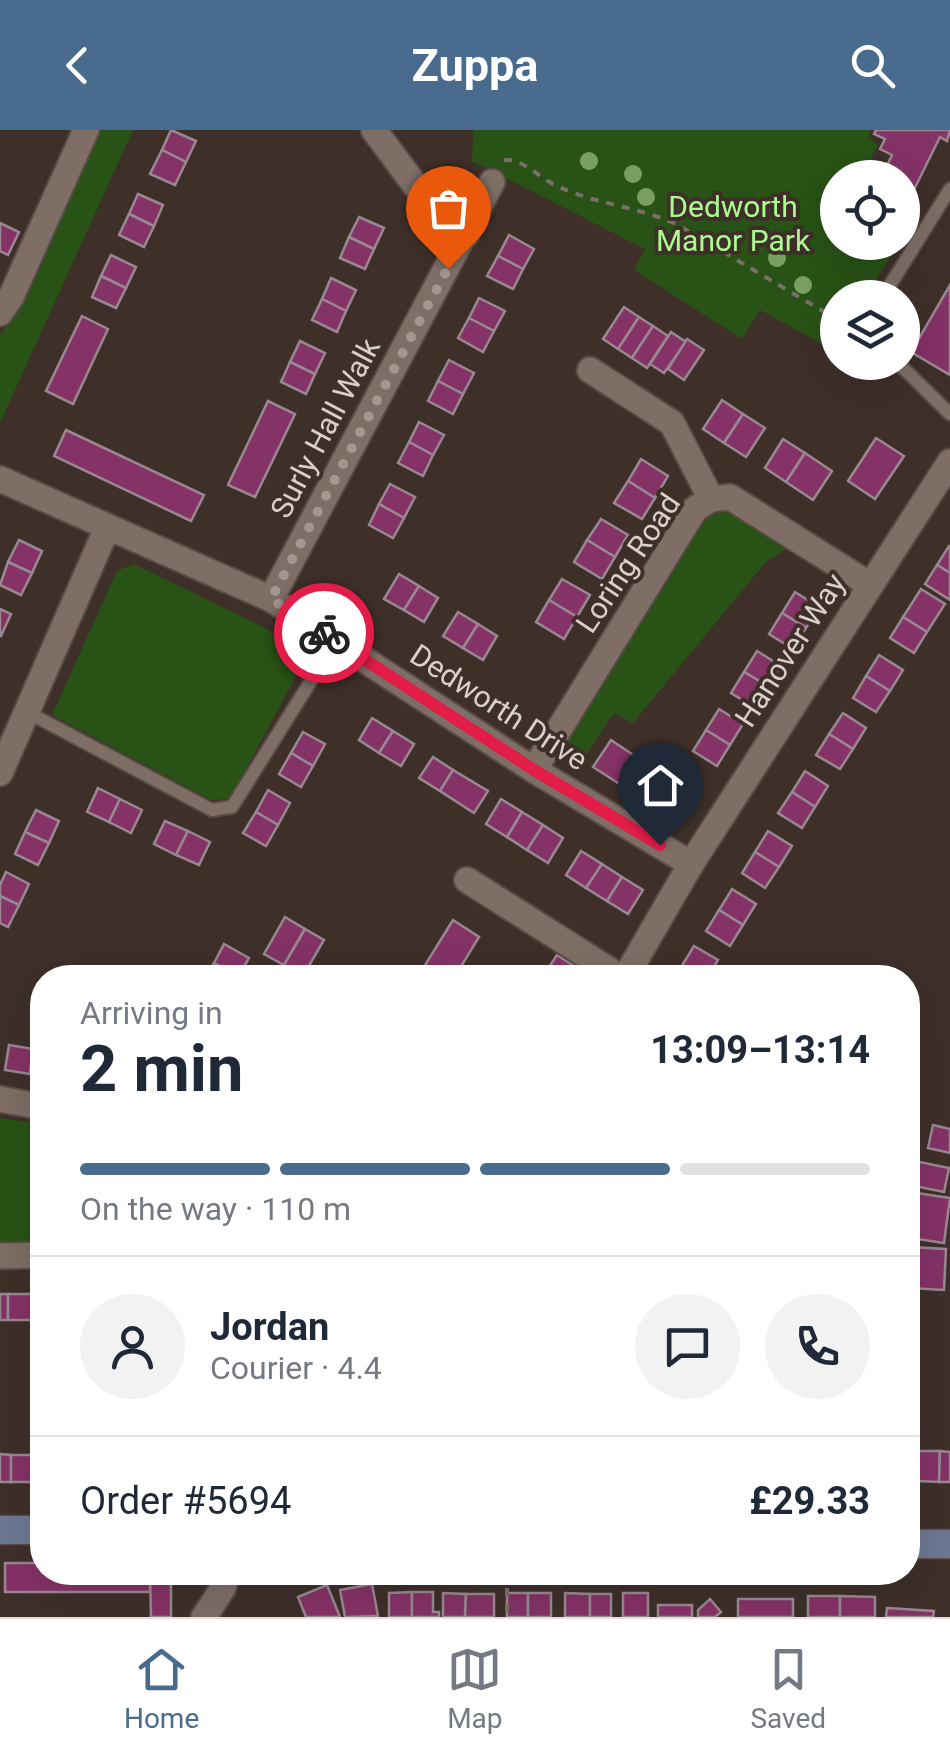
<!DOCTYPE html>
<html lang="en">
<head>
<meta charset="utf-8">
<style>
	:root { --surface:#fff; --page:#f2f2f3; --text:#1f2937; --muted:#747a83; --line:#e0e1e3; --accent:#496c8e }
	body { margin:0; font-family:Roboto,sans-serif; background:var(--page); color:var(--text); height:100vh; display:flex; flex-direction:column; font-size:38px; white-space:nowrap }
	* { box-sizing:border-box; margin:0 }
	p { font-size:32px; color:var(--muted) }
	.icon { flex:none; width:55px; height:55px; fill:none; stroke:currentColor; stroke-width:2; stroke-linecap:round; stroke-linejoin:round }
	.map { position:relative; flex:1; overflow:hidden }
	.details { position:absolute; left:30px; top:835px; width:890px; height:620px; display:flex; flex-direction:column; background:var(--surface); border-radius:40px; box-shadow:0 10px 40px #0002 }
	.details>* { flex:none }
	.controls { position:absolute; left:820px; top:30px; display:grid; gap:20px }
	.controls a { display:grid; place-items:center; width:100px; height:100px; border-radius:50%; background:var(--surface); box-shadow:0 10px 40px #0002; font-size:50px }
	.pin { position:absolute; display:grid; place-items:center; width:85px; height:85px; color:#fff; margin:-102px -42px; border-radius:50% 50% 50% 0; rotate:-45deg; box-shadow:0 0 10px #0007 }
	.pin .icon { rotate:45deg }
	.courier { position:absolute; display:grid; place-items:center; width:100px; height:100px; margin:-50px; border:8px solid #e11d48; border-radius:50%; background:#fff; color:#222; box-shadow:0 2px 12px #0007 }
	.overview em { font-style:normal; font-weight:700 }
	.overview div { display:flex; flex-direction:column-reverse }
	.overview { display:flex; align-items:center; justify-content:space-between; height:170px; padding:0 50px }
	h1 { font-size:65px; font-weight:700; line-height:75px }
	.bar { display:grid; grid-template-columns:repeat(4,1fr); gap:15px 10px; align-content:center; height:120px; padding:0 50px }
	.bar i { height:12px; border-radius:8px; background:var(--line) }
	.bar .active { background:var(--accent) }
	.bar p { grid-column:span 4 }
	.line { display:flex; align-items:center; gap:25px; padding:0 50px; border-top:2px solid var(--line) }
	.line div { flex:1 }
	.round { display:grid; place-items:center; flex:none; width:105px; height:105px; border-radius:52px; background:var(--page) }
	header { display:flex; justify-content:space-between; align-items:center; height:130px; padding:0 50px; background:var(--accent); color:#fff; font-size:45px; font-weight:700 }
	.menu { display:flex; justify-content:space-around; align-items:center; height:140px; border-top:2px solid var(--line); background:var(--surface); font-size:28px; color:var(--muted) }
	.menu a { display:grid; justify-items:center; gap:5px }
	.menu .active { color:var(--accent) }
	.map>svg:first-child { display:block }
	.green { fill:#285216 }
	.building { fill:#853266; stroke:#998891; stroke-width:2.5 }
	.lines { fill:none; stroke-linecap:round; stroke-linejoin:round }
	.service-casing { stroke:#574b45; stroke-width:16 }
	.minor-casing { stroke:#574b45; stroke-width:29 }
	.secondary-casing { stroke:#574b45; stroke-width:31 }
	.path { stroke:#7c6f6a; stroke-width:4; stroke-dasharray:8 8; stroke-linecap:butt }
	.service { stroke:#7e6e66; stroke-width:12 }
	.minor { stroke:#7e6e66; stroke-width:25 }
	.secondary { stroke:#6e7893; stroke-width:28 }
	.tree { fill:#7a9f62 }
	.done { stroke:#a39792; stroke-width:10; stroke-dasharray:0 18 }
	.route { stroke:#e11d48; stroke-width:12 }
	.labels { text-anchor:middle; dominant-baseline:central; stroke-width:8; stroke-linejoin:round; paint-order:stroke }
	.park-label { font-size:30px; fill:#abfb90; stroke:#3e2f29 }
	.street-label { font-size:30px; fill:#d9cfcb; stroke:#3e2f29 }
</style>
</head>
<body>
<header><svg class="icon" aria-label="back" viewBox="0 0 24 24"><path d="M15 5l-7 7 7 7"/></svg>Zuppa<svg class="icon" aria-label="search" viewBox="0 0 24 24"><circle cx="10" cy="10" r="6"/><path d="M15 15l6 6"/></svg></header>
<div class="map">
<svg width="950" height="1487" viewBox="0 0 950 1487">
	<rect width="100%" height="100%" fill="#3e2f29"/>
	<!-- green -->
	<g class="green">
		<path d="M100 0H133L0 293V205L24 173Z"/>
		<path d="M473 0H870L869 6 878 15 870 30 881 39 877 47 838 48V112L899 113 865 167 838 168 837 222 760 180 742 209 634 140 645 119 472 31Z"/>
		<path d="M722 374 786 419 765 433 633 593 614 583 574 643 558 616 702 381Z"/>
		<path d="M134 434 310 520 230 669 211 670 52 585 117 441Z"/>
		<path d="M0 988 42 994V1115H0Z"/>
	</g>
	<!-- building -->
	<g class="building">
		<path d="M171 0 196 11 186 32 162 20Z"/>
		<path d="M876 0H950L947 11 940 7 902 84V48H881L892 25 880 19 885 9 874 4Z"/>
		<path d="M162 20 186 32 175 55 150 44Z"/>
		<path d="M138 64 163 75 154 96 129 84Z"/>
		<path d="M129 84 154 96 144 117 119 105Z"/>
		<path d="M359 87 384 98 374 119 349 107Z"/>
		<path d="M0 93 19 102 8 125 0 121Z"/>
		<path d="M509 105 534 119 523 139 498 126Z"/>
		<path d="M349 107 374 119 365 139 340 128Z"/>
		<path d="M111 125 136 137 126 158 101 146Z"/>
		<path d="M498 126 523 139 513 159 487 146Z"/>
		<path d="M101 146 126 158 116 178 92 167Z"/>
		<path d="M331 148 356 160 346 181 322 169Z"/>
		<path d="M950 155V245L911 222Z"/>
		<path d="M479 168 505 181 494 201 469 188Z"/>
		<path d="M322 169 346 181 337 202 312 190Z"/>
		<path d="M624 177 639 187 618 219 603 209Z"/>
		<path d="M82 186 108 199 73 274 46 261Z"/>
		<path d="M639 187 653 196 632 228 618 219Z"/>
		<path d="M469 188 494 201 483 222 458 208Z"/>
		<path d="M653 196 668 206 647 238 632 228Z"/>
		<path d="M671 202 686 212 664 243 650 234Z"/>
		<path d="M687 209 704 220 684 250 668 239Z"/>
		<path d="M300 211 325 223 315 244 290 232Z"/>
		<path d="M449 230 474 243 463 264 438 251Z"/>
		<path d="M290 232 315 244 306 264 281 252Z"/>
		<path d="M438 251 463 264 453 284 428 271Z"/>
		<path d="M722 270 743 284 724 313 703 299Z"/>
		<path d="M268 271 295 284 255 367 228 355Z"/>
		<path d="M743 284 765 298 746 327 724 313Z"/>
		<path d="M419 292 444 305 433 325 409 312Z"/>
		<path d="M66 300 204 365 191 391 54 326Z"/>
		<path d="M876 308 904 326 875 369 848 351Z"/>
		<path d="M783 309 805 323 786 352 765 338Z"/>
		<path d="M409 312 433 325 423 346 398 333Z"/>
		<path d="M805 323 832 341 813 370 786 352Z"/>
		<path d="M641 329 668 346 655 368 628 351Z"/>
		<path d="M628 351 655 368 642 389 614 373Z"/>
		<path d="M390 354 415 367 404 388 379 374Z"/>
		<path d="M379 374 404 388 393 408 369 395Z"/>
		<path d="M601 389 628 405 615 427 587 410Z"/>
		<path d="M19 410 42 421 32 443 8 432Z"/>
		<path d="M587 410 615 427 602 449 574 432Z"/>
		<path d="M949 416H950V443L937 435Z"/>
		<path d="M8 432 32 443 21 465 0 455Z"/>
		<path d="M937 435 950 443V470L925 454Z"/>
		<path d="M399 444 419 456 404 480 384 469Z"/>
		<path d="M562 449 590 465 577 487 549 470Z"/>
		<path d="M419 456 438 468 424 492 404 480Z"/>
		<path d="M921 459 945 474 927 502 903 487Z"/>
		<path d="M795 462 819 477 806 498 782 483Z"/>
		<path d="M549 470 577 487 564 509 536 492Z"/>
		<path d="M0 479 11 484 1 506H0Z"/>
		<path d="M458 482 478 494 463 518 443 506Z"/>
		<path d="M782 483 806 498 793 519 769 504Z"/>
		<path d="M903 487 927 502 914 523 890 508Z"/>
		<path d="M478 494 497 506 483 530 463 518Z"/>
		<path d="M757 521 781 536 768 556 744 542Z"/>
		<path d="M879 525 903 540 890 561 866 546Z"/>
		<path d="M744 542 768 556 754 577 731 563Z"/>
		<path d="M866 546 890 561 876 582 853 568Z"/>
		<path d="M719 579 743 594 730 615 706 600Z"/>
		<path d="M843 583 866 598 853 619 829 604Z"/>
		<path d="M372 588 393 601 379 623 359 610Z"/>
		<path d="M706 600 730 615 717 636 693 621Z"/>
		<path d="M393 601 414 614 401 636 379 623Z"/>
		<path d="M303 602 325 614 313 636 291 623Z"/>
		<path d="M829 604 853 619 840 639 816 625Z"/>
		<path d="M611 610 638 628 621 655 593 637Z"/>
		<path d="M291 623 313 636 301 657 279 644Z"/>
		<path d="M433 627 453 640 440 661 419 648Z"/>
		<path d="M638 628 666 646 649 673 621 655Z"/>
		<path d="M453 640 488 661 474 683 440 661Z"/>
		<path d="M805 641 828 656 815 677 792 662Z"/>
		<path d="M98 658 120 669 109 692 87 682Z"/>
		<path d="M268 660 290 673 278 695 256 682Z"/>
		<path d="M792 662 815 677 802 698 778 683Z"/>
		<path d="M120 669 142 680 131 703 109 692Z"/>
		<path d="M501 669 522 682 507 707 486 694Z"/>
		<path d="M36 680 59 691 49 713 25 702Z"/>
		<path d="M256 682 278 695 266 716 243 703Z"/>
		<path d="M522 682 543 695 527 720 507 707Z"/>
		<path d="M165 691 188 701 176 725 154 714Z"/>
		<path d="M543 695 563 708 548 733 527 720Z"/>
		<path d="M188 701 210 712 199 735 176 725Z"/>
		<path d="M768 701 792 716 779 737 755 722Z"/>
		<path d="M25 702 49 713 38 735 15 724Z"/>
		<path d="M581 721 602 734 586 758 566 745Z"/>
		<path d="M755 722 779 737 765 758 742 743Z"/>
		<path d="M602 734 622 747 607 771 586 758Z"/>
		<path d="M6 742 29 754 19 775 0 766V755Z"/>
		<path d="M622 747 643 760 628 784 607 771Z"/>
		<path d="M732 759 756 774 743 795 719 780Z"/>
		<path d="M0 766 19 775 8 797 0 793Z"/>
		<path d="M719 780 743 795 730 816 706 801Z"/>
		<path d="M285 787 305 799 284 835 264 824Z"/>
		<path d="M453 790 479 807 454 848H417Z"/>
		<path d="M305 799 324 810 303 846 284 835Z"/>
		<path d="M224 814 249 828 238 847 214 833Z"/>
		<path d="M694 816 718 830 707 848H698L681 837Z"/>
		<path d="M557 825 585 843 582 848H542Z"/>
		<path d="M214 833 238 847V848H205Z"/>
		<path d="M9 915 33 919 30 944 5 940Z"/>
		<path d="M33 919 42 920V946L30 944Z"/>
		<path d="M933 995 950 999V1023L928 1018Z"/>
		<path d="M915 1031 949 1038 944 1062 910 1055Z"/>
		<path d="M917 1063 950 1068 944 1113 911 1108Z"/>
		<path d="M911 1117 946 1119 944 1160 909 1158Z"/>
		<rect x="0" y="1164" width="8" height="26"/>
		<rect x="8" y="1164" width="24" height="26"/>
		<path d="M919 1321H940L939 1352 918 1351Z"/>
		<path d="M940 1321 950 1322V1352H939Z"/>
		<path d="M0 1324 11 1325V1352H0Z"/>
		<rect x="11" y="1325" width="22" height="27"/>
		<rect x="33" y="1325" width="9" height="27"/>
		<path d="M5 1433H42V1442H150V1462H5Z"/>
		<path d="M150 1442H171V1487H151Z"/>
		<path d="M372 1454 378 1486 345 1487 340 1460Z"/>
		<path d="M327 1455 340 1487H306L298 1467Z"/>
		<path d="M412 1462V1487H389V1463Z"/>
		<path d="M412 1462H433V1482H439V1487H412Z"/>
		<path d="M443 1463 466 1464 465 1487H443Z"/>
		<rect x="507" y="1463" width="21" height="24"/>
		<rect x="528" y="1463" width="23" height="24"/>
		<path d="M565 1463 590 1464V1487H565Z"/>
		<rect x="623" y="1463" width="25" height="24"/>
		<path d="M466 1464H494V1487H465Z"/>
		<rect x="590" y="1464" width="21" height="23"/>
		<rect x="808" y="1466" width="32" height="21"/>
		<path d="M840 1466 875 1467V1487H840Z"/>
		<path d="M710 1469 721 1482 715 1487H698V1480Z"/>
		<rect x="738" y="1469" width="55" height="18"/>
		<rect x="658" y="1475" width="34" height="12"/>
		<path d="M887 1478 934 1481 933 1487H886Z"/>
	</g>
	<g class="lines">
		<defs>
			<g id="service">
				<path d="M882 168 950 59"/>
				<path d="M897 232 950 284"/>
				<path d="M29 583 212 680 232 677 336 511"/>
			</g>
			<g id="minor">
				<path d="M374 0 430 75 466 105"/>
				<path d="M0 183 11 167 86 0"/>
				<path d="M590 240 672 293 711 369"/>
				<path d="M0 349 271 469 534 640 691 734"/>
				<path d="M271 469 492 52"/>
				<path d="M534 640 695 379 711 369 730 367 870 455"/>
				<path d="M0 643 107 398"/>
				<path d="M467 750 622 848"/>
				<path d="M625 848 691 734 950 332"/>
				<path d="M0 969 42 977"/>
				<path d="M0 1126 42 1125"/>
				<path d="M204 1487 223 1458 227 1442"/>
			</g>
			<g id="secondary">
				<path d="M0 1400H42"/>
				<path d="M908 1414H950"/>
			</g>
		</defs>
		<!-- service casing -->
		<use href="#service" class="service-casing"/>
		<!-- minor casing -->
		<use href="#minor" class="minor-casing"/>
		<!-- secondary casing -->
		<use href="#secondary" class="secondary-casing"/>
		<!-- path -->
		<g class="path">
			<path d="M504 30C523 29 536 45 553 54 592 74 637 76 676 94L838 190"/>
			<path d="M507 1442V1487"/>
		</g>
		<!-- service -->
		<use href="#service" class="service"/>
		<!-- minor -->
		<use href="#minor" class="minor"/>
		<!-- secondary -->
		<use href="#secondary" class="secondary"/>
	</g>
	<!-- trees -->
	<g class="tree">
		<circle cx="589" cy="31" r="9"/>
		<circle cx="633" cy="44" r="9"/>
		<circle cx="646" cy="67" r="9"/>
		<circle cx="777" cy="128" r="9"/>
		<circle cx="803" cy="155" r="9"/>
	</g>
	<g class="lines">
		<!-- done -->
		<path class="done" d="M324 503 271 469 448 138"/>
		<!-- route -->
		<path class="route" d="M324 503 534 640 660 715"/>
	</g>
	<g class="labels">
		<!-- park labels -->
		<g class="park-label">
			<text x="733" y="76">Dedworth<tspan x="733" dy="34">Manor Park</tspan></text>
		</g>
		<!-- street labels -->
		<g class="street-label">
			<text transform="translate(325 298) rotate(-62)">Surly Hall Walk</text>
			<text transform="translate(628 433) rotate(-56)">Loring Road</text>
			<text transform="translate(790 520) rotate(-57)">Hanover Way</text>
			<text transform="translate(499 577) rotate(33)">Dedworth Drive</text>
		</g>
	</g>
</svg>
<div class="controls">
<a><svg class="icon" aria-label="locate" viewBox="0 0 24 24"><circle cx="12" cy="12" r="6"/><path d="M12 2v4M12 18v4M2 12h4M18 12h4"/></svg></a>
<a><svg class="icon" aria-label="layers" viewBox="0 0 24 24"><path d="M12 4l9 5-9 5-9-5zM3 14l9 5 9-5"/></svg></a>
</div>
<div class="pin" style="left:448px;top:138px;background:#ea580c"><svg class="icon" aria-label="bag" viewBox="0 0 24 24"><path d="M5 8h14l-1 12H6zM9 8a3 3 0 0 1 6 0"/></svg></div>
<div class="pin" style="left:660px;top:715px;background:#1f2937"><svg class="icon" aria-label="home" viewBox="0 0 24 24"><path d="M3 11l9-7 9 7M6 9v11h12V9"/></svg></div>
<div class="courier" style="left:324px;top:503px"><svg class="icon" aria-label="bike" viewBox="0 0 24 24"><circle cx="6" cy="16" r="4"/><circle cx="18" cy="16" r="4"/><path d="M6 16l4-8h5l3 8M10 8l3 8H6M13 5h3"/></svg></div>
<section class="details">
<div class="overview"><div><h1>2 min</h1><p>Arriving in</p></div><em>13:09–13:14</em></div>
<div class="bar"><i class="active"></i><i class="active"></i><i class="active"></i><i></i><p>On the way · 110 m</p></div>
<div class="line" style="height:180px"><a class="round"><svg class="icon" aria-label="person" viewBox="0 0 24 24"><circle cx="12" cy="8" r="4"/><path d="M4 21q1-7 8-7t8 7"/></svg></a><div><b>Jordan</b><p>Courier · 4.4</p></div><a class="round"><svg class="icon" aria-label="chat" viewBox="0 0 24 24"><path d="M4 5h16v11H9l-5 4z"/></svg></a><a class="round"><svg class="icon" aria-label="phone" viewBox="0 0 24 24"><path d="M5 4h4l2 5-3 2q2 4 5 5l2-3 5 2v4C11 20 4 13 5 4z"/></svg></a></div>
<div class="line" style="height:130px"><div>Order #5694</div><b>£29.33</b></div>
</section>
</div>
<nav class="menu">
<a class="active"><svg class="icon" aria-label="home" viewBox="0 0 24 24"><path d="M3 11l9-7 9 7M6 9v11h12V9"/></svg>Home</a>
<a><svg class="icon" aria-label="map" viewBox="0 0 24 24"><path d="M3 6l6-2 6 2 6-2v14l-6 2-6-2-6 2zM9 4v14M15 6v14"/></svg>Map</a>
<a><svg class="icon" aria-label="saved" viewBox="0 0 24 24"><path d="M7 4h10v16l-5-4-5 4z"/></svg>Saved</a>
</nav>
</body>
</html>
